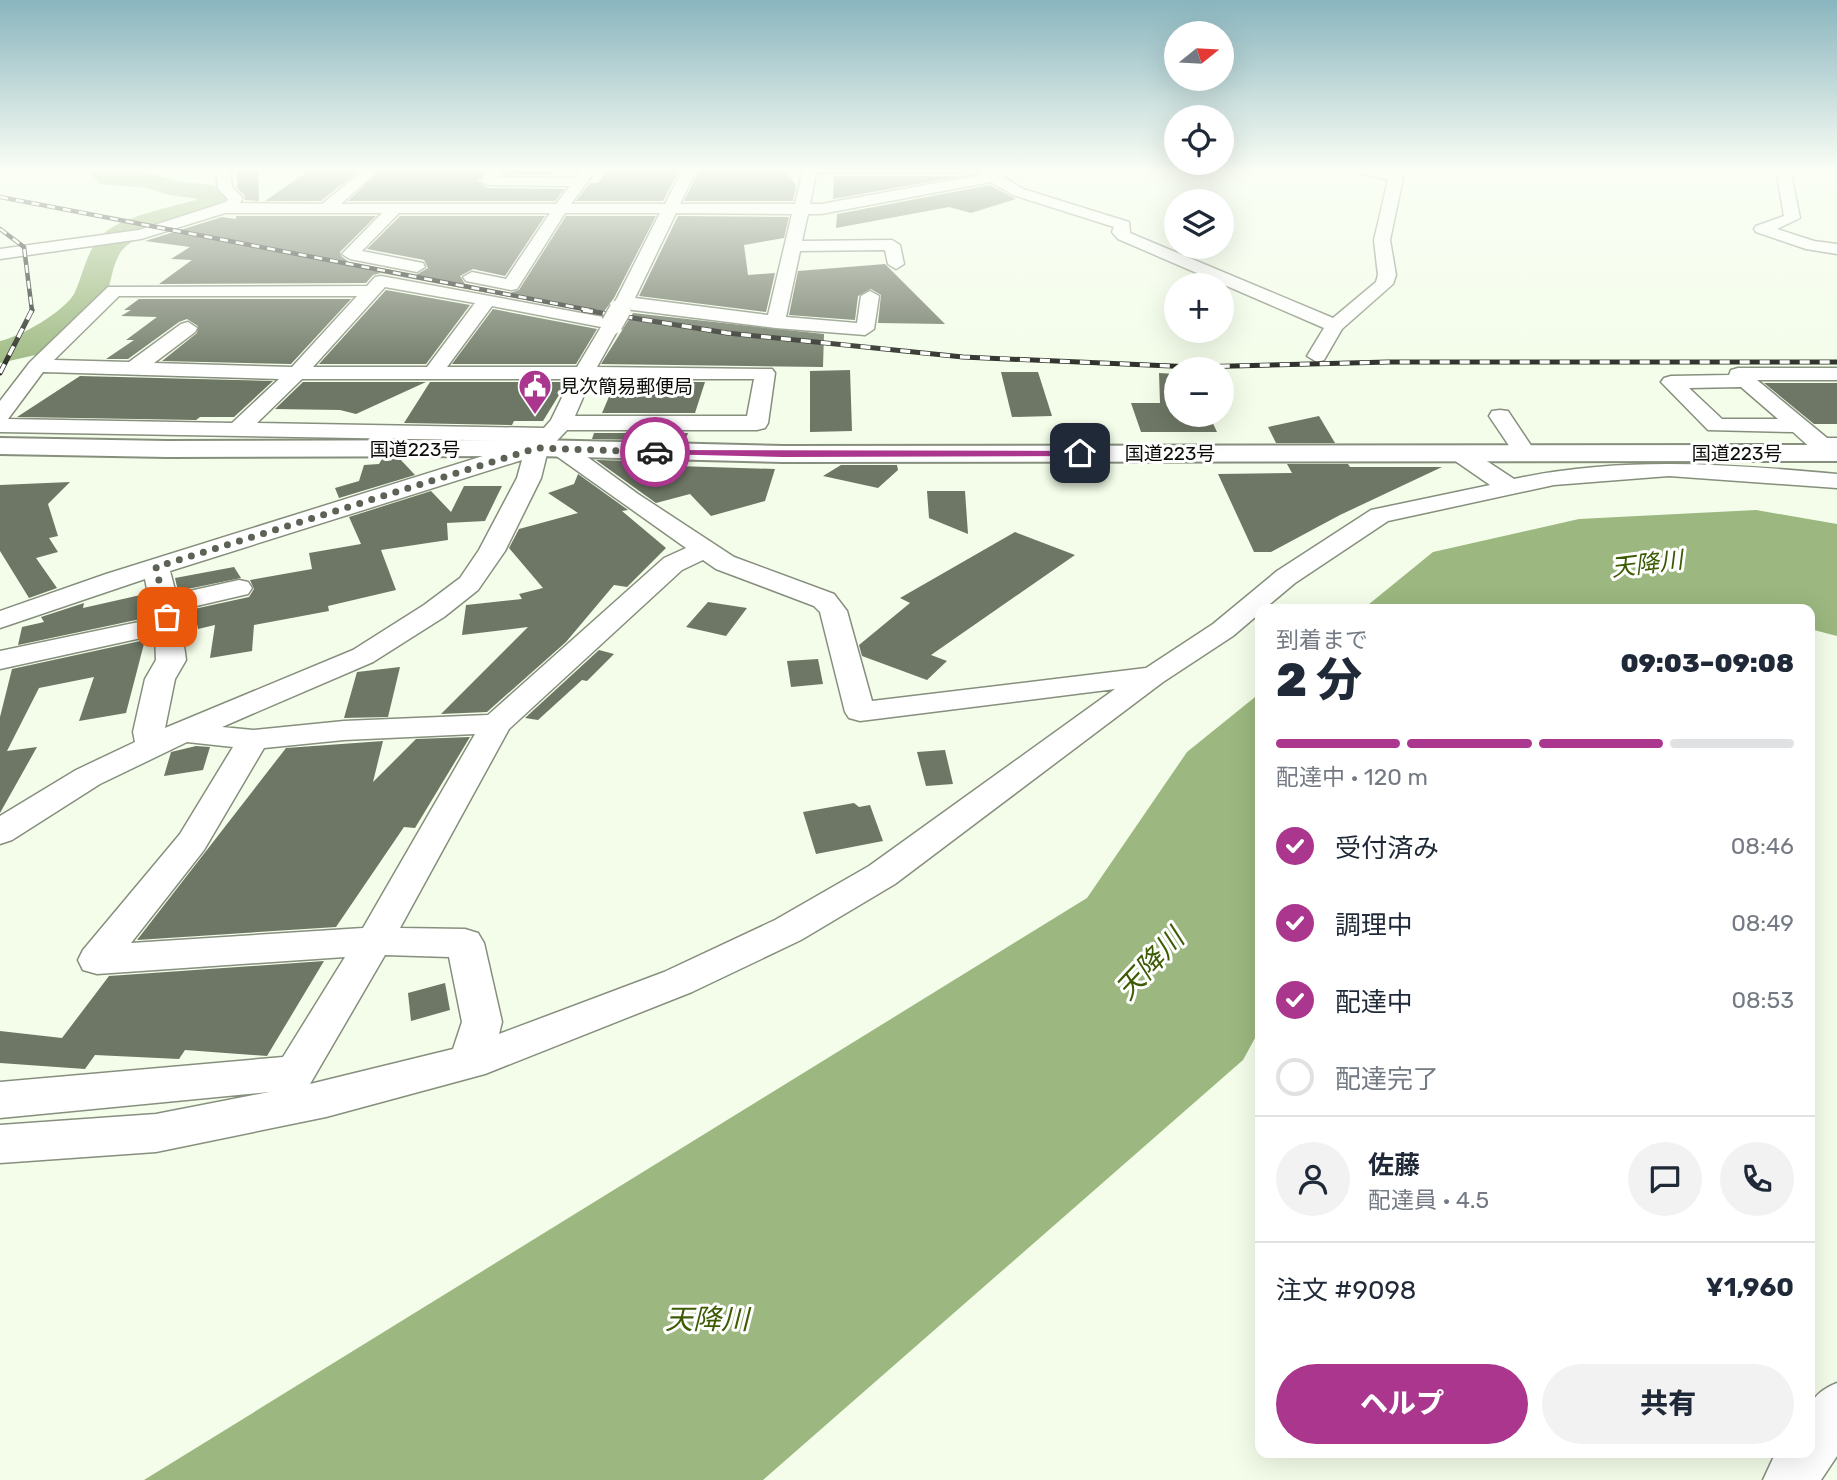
<!DOCTYPE html>
<html lang="ja">
<head>
<meta charset="utf-8">
<style>
	:root { --surface:#fff; --page:#f2f2f3; --text:#1f2937; --muted:#747a83; --line:#e0e1e3; --accent:#ab368e }
	body { margin:0; font-family:Rubik,"Noto Sans JP",sans-serif; background:var(--page); color:var(--text); height:100vh; display:flex; flex-direction:column; font-size:26px; white-space:nowrap }
	* { box-sizing:border-box; margin:0 }
	p { font-size:23px; color:var(--muted) }
	.icon { flex:none; width:38px; height:38px; fill:none; stroke:currentColor; stroke-width:2; stroke-linecap:round; stroke-linejoin:round }
	.map { position:relative; flex:1; overflow:hidden }
	.details { position:absolute; left:1255px; top:604px; width:560px; height:854px; display:flex; flex-direction:column; background:var(--surface); border-radius:14px; box-shadow:0 7px 28px #0002 }
	.details>* { flex:none }
	.needle { width:46px; rotate:72deg }
	.buttons { position:absolute; left:1164px; top:21px; display:grid; gap:14px }
	.buttons a { display:grid; place-items:center; width:70px; height:70px; border-radius:50%; background:var(--surface); box-shadow:0 7px 28px #0002; font-size:35px }
	.pin { position:absolute; display:grid; place-items:center; width:60px; height:60px; color:#fff; margin:-30px; border-radius:14px; box-shadow:0 4px 10px #0006 }
	.courier { position:absolute; display:grid; place-items:center; width:70px; height:70px; margin:-35px; border:5px solid #ab368e; border-radius:50%; background:#fff; color:#222; box-shadow:0 2px 9px #0007 }
	.head em { font-style:normal; font-weight:800 }
	.head div { display:flex; flex-direction:column-reverse }
	.head { display:flex; align-items:center; justify-content:space-between; height:119px; padding:0 21px }
	h1 { font-size:46px; font-weight:800; line-height:52px }
	.bar { display:grid; grid-template-columns:repeat(4,1fr); gap:10px 7px; align-content:center; height:84px; padding:0 21px }
	.bar i { height:9px; border-radius:5px; background:var(--line) }
	.bar .selected { background:var(--accent) }
	.bar p { grid-column:span 4 }
	.line { display:flex; align-items:center; gap:18px; padding:0 21px; border-top:2px solid var(--line) }
	.line div { flex:1 }
	.round { display:grid; place-items:center; flex:none; width:74px; height:74px; border-radius:37px; background:var(--page) }
	ol { padding:0 21px; list-style:none }
	li { display:flex; align-items:center; gap:21px; height:77px }
	li p { margin-inline-start:auto }
	li .icon { padding:7px; border-radius:50%; background:var(--accent); color:#fff; stroke-width:4 }
	li:last-child { color:var(--muted) }
	li i { width:38px; height:38px; border:4px solid var(--line); border-radius:50% }
	.primary-button { display:flex; gap:14px; margin-top:auto; padding:14px 21px }
	.primary-button a { flex:1; height:80px; border-radius:42px; background:var(--accent); color:#fff; font-size:28px; font-weight:800; line-height:80px; text-align:center }
	.primary-button a+a { background:var(--page); color:var(--text) }
	.map>svg:first-child { display:block }
	.water { fill:#9cb77f }
	.lines { fill:none; stroke-linecap:round; stroke-linejoin:round }
	.river { fill:#9cb77f; fill-rule:evenodd }
	.building { fill:#6e7765 }
	.minor-casing { stroke:#868f7d; stroke-width:3 }
	.highway-casing { stroke:#868f7d; stroke-width:4 }
	.minor { fill:#fff; fill-rule:evenodd }
	.highway { fill:#fff; fill-rule:evenodd }
	.rail-far1-casing { stroke:#23271f; stroke-width:4.5 }
	.rail-casing { stroke:#23271f; stroke-width:5 }
	.rail-far1 { stroke:#fff; stroke-width:2.5; stroke-dasharray:8; stroke-linecap:butt }
	.rail { stroke:#fff; stroke-width:3.5; stroke-dasharray:10; stroke-linecap:butt }
	.minor-bridge-far1-casing { stroke:#868f7d; stroke-width:18; stroke-linecap:butt }
	.minor-bridge-casing { stroke:#868f7d; stroke-width:24; stroke-linecap:butt }
	.minor-bridge-far1 { stroke:#fff; stroke-width:16 }
	.minor-bridge { stroke:#fff; stroke-width:21 }
	.route { fill:#ab368e }
	.done { stroke:#5c6256; stroke-width:7; stroke-dasharray:0 12.6 }
	.labels { text-anchor:middle; dominant-baseline:central; stroke-width:6; stroke-linejoin:round; paint-order:stroke }
	.far-poi-label { font-size:19px; fill:#0b0e07; stroke:#fff; text-anchor:start }
	.far-street-label { font-size:19px; fill:#0b0e07; stroke:#fff }
	.water-label { font-size:24px; font-style:italic; fill:#3c5b03; stroke:#fff }
	.near-water-label { font-size:28px; font-style:italic; fill:#3c5b03; stroke:#fff }
</style>
</head>
<body>
<div class="map">
<svg width="1837" height="1480" viewBox="0 0 1837 1480">
	<rect width="100%" height="100%" fill="#f3fde9"/>
	<!-- water -->
	<g class="water">
		<path d="M1756 510 1837 524V636L1810 629V609H1733L1712 604 1671 609H1363L1433 552 1579 519Z"/>
		<path d="M1260 693V1029L1243 1060 763 1480H144L1087 898 1187 752Z"/>
	</g>
	<g class="lines">
		<!-- river -->
		<path class="river" d="M93 169C120 168 146 172 174 180 192 184 211 184 230 188L236 201 232 207C203 216 133 229 119 255 110 271 111 291 101 306L55 345 40 354 0 363V341C20 337 66 311 75 292 84 272 86 251 103 234 122 216 173 207 199 199L169 195 147 188 100 184 91 174Z"/>
	</g>
	<!-- building -->
	<g class="building">
		<path d="M238 169H258L259 201 245 200V196L237 188Z"/>
		<path d="M311 169H361L321 201H265Z"/>
		<path d="M382 169H488L477 181 487 188 565 189 555 201H348Z"/>
		<path d="M509 169H551V175L505 174Z"/>
		<path d="M660 169H680L663 201H576L590 183H598L607 170Z"/>
		<path d="M700 169H786L796 186 793 201H684Z"/>
		<path d="M834 176H963L833 199Z"/>
		<path d="M990 185 1016 199 971 213 949 207 836 228 837 214Z"/>
		<path d="M236 216H376L340 252 341 256 349 262 416 275 428 268 424 260 367 249 400 216H545L505 276 473 269 460 276 465 284 510 293 519 290 566 216H656L614 298 602 314 381 273 373 275 366 283 159 284 192 260 171 259 190 247 145 241 222 217 236 219Z"/>
		<path d="M678 216 789 217 784 238 744 245 748 275 775 273 766 312 639 296Z"/>
		<path d="M885 264 945 324 878 323 881 295 871 289 858 296 855 320 789 315 798 271Z"/>
		<path d="M386 290 470 305 426 364H319Z"/>
		<path d="M139 299H351L291 364 162 361 197 333 198 326 187 319 179 322 128 359H106L134 340H126L157 317 121 316 131 310H124Z"/>
		<path d="M493 309 597 329 576 364H452Z"/>
		<path d="M633 313 824 334 823 367 601 364Z"/>
		<path d="M850 370 852 431 810 432V371Z"/>
		<path d="M1001 372H1038L1052 416 1012 417Z"/>
		<path d="M1159 373 1176 374V415H1209L1217 432H1141L1131 403H1160Z"/>
		<path d="M80 376 273 381 234 417H200L196 420 17 417Z"/>
		<path d="M303 382H426L356 414 340 410 275 409Z"/>
		<path d="M430 382H567L543 421H514L512 425 404 423Z"/>
		<path d="M593 382H705L695 413H602L614 385H591Z"/>
		<path d="M1764 383H1837V424H1814Z"/>
		<path d="M1319 416 1335 443H1276L1268 427Z"/>
		<path d="M594 433H688L685 441 592 439Z"/>
		<path d="M382 459H400L415 475 339 498 335 488 359 481 364 465 379 464Z"/>
		<path d="M596 460 678 462 677 466 775 469 765 501 711 516 690 494 656 503Z"/>
		<path d="M1287 464H1348L1350 467H1442L1340 515 1271 552H1254L1218 474 1292 473Z"/>
		<path d="M841 465H897L898 470 878 488 823 476Z"/>
		<path d="M578 474 628 510 622 511 666 548 627 587 614 585 566 642 487 712 441 714 528 627 462 635 466 605 522 599 519 594 543 588 509 548 519 529 578 513 548 493 574 484Z"/>
		<path d="M70 482 48 504 58 536 49 538 58 552 36 558 57 588 29 598 0 551V485Z"/>
		<path d="M464 486H502L485 521 447 523 448 540 381 550 396 590 328 606 329 611 254 625 252 651 210 658 215 625 198 629 194 609 249 597 254 589 250 580 312 569 309 553 361 544 349 517 431 491 451 512Z"/>
		<path d="M927 491H965L968 534 929 518Z"/>
		<path d="M1015 532 1075 555 931 655 947 661 927 680 862 656 859 645 910 603 900 598Z"/>
		<path d="M234 567 241 578 178 591 175 578Z"/>
		<path d="M145 594 150 617 18 645 22 627 44 622 41 617 84 603 83 608Z"/>
		<path d="M708 602 747 608 726 636 686 627Z"/>
		<path d="M145 640 126 713 79 721 94 677 39 688 7 751 37 747 0 813V717L12 669Z"/>
		<path d="M599 650 614 654 587 681 582 680 538 720 525 718Z"/>
		<path d="M818 659 823 684 791 687 787 661Z"/>
		<path d="M400 667 388 717 344 718 357 672Z"/>
		<path d="M470 737 415 828 404 827 336 927 137 940 286 748 383 741 373 782 416 739Z"/>
		<path d="M196 746 210 747 203 770 164 776 171 752Z"/>
		<path d="M945 750 953 784 926 786 917 752Z"/>
		<path d="M854 803 859 807 870 805 883 841 816 854 803 812Z"/>
		<path d="M324 961 267 1056 185 1050 179 1059 95 1055 85 1069 0 1063V1031L62 1038 109 976Z"/>
		<path d="M445 983 450 1010 411 1021 408 993Z"/>
	</g>
	<g class="lines">
		<defs>
			<g id="minor">
				<path d="M216 169H230L232 187 243 198 240 203 322 204 365 169H380L341 204H556L570 186 487 185 480 181 491 169H506L499 177 576 178 583 169H597L571 204H665L683 169H697L680 204H795L803 169H970L963 173H816L810 204H821L981 175 975 169H991L1023 189 1129 222 1130 233 1333 318 1376 282 1378 275 1374 240 1388 180 1355 172 1353 169H1376L1401 175 1403 178 1390 240 1396 275 1393 284 1342 329 1324 360 1317 362 1307 356 1324 328 1118 239 1112 232 1114 227 1013 195 991 182 821 214H808L802 241 892 240 900 245 904 264 896 269 888 264 885 250 800 251 786 317 857 323 861 296 870 291 879 296 874 329 865 335 776 328 617 308 614 304 660 213H565L517 289 511 290 466 281 463 277 472 272 506 279 550 213H399L362 251 423 263 425 267 417 272 350 259 342 254 382 213H225L141 239 0 259V249L139 230 226 202 228 199 218 189ZM676 213 792 214 768 315 635 298Z"/>
				<path d="M1776 169H1790L1800 218 1777 229 1814 241 1837 244V254L1806 249 1756 232 1754 229 1756 226 1784 216Z"/>
				<path d="M381 276 619 320 621 324 597 367 772 369 775 373 768 423 765 428 757 430H567L548 450 541 478 505 551 478 590 444 617 373 662 222 727 253 730 344 721 488 715 664 558 686 548 555 455 552 450 555 445H571L638 494 734 557 834 594 847 611 872 701 1146 668 1213 624 1277 571 1371 510 1490 485 1451 458 1448 453 1451 448H1467L1514 479C1623 456 1727 464 1837 474V488L1669 476 1554 485 1388 521 1295 583 1264 609H1260V613L1233 636 1163 682 895 884 801 940 692 992 485 1074 326 1117 156 1152 0 1163V1125L156 1114 269 1092 0 1118V1082L283 1057 345 957 97 974 83 970 78 960 83 950 180 834 233 747 187 742 100 784 12 840 0 844V816L76 770 135 742 133 732 145 679 156 660 155 635 0 669V651L153 619 145 579 0 628V611L106 574 531 441 0 432V401L30 362 108 287 367 286 375 277ZM385 287 475 303 427 367H313ZM119 296H357L292 367 154 363 195 332 197 328 188 322 181 324 129 362 54 360ZM492 306 601 327 577 367H447ZM43 372 279 379 232 423 8 419ZM302 379H571L551 420 544 428 257 423ZM591 379H754L747 416H575ZM522 460 517 478 479 550 460 578 424 605 353 650 165 728 175 679 186 660 179 610 248 594 252 588 248 582 239 580 176 594 170 571ZM703 560 716 569 814 606 820 612 845 712 849 718 860 721 1115 689 869 866 775 920 664 972 499 1034 502 1022 484 943 478 933 465 929 400 928 509 729 682 570ZM475 734 363 928 131 943 204 850 264 748 344 740ZM385 955 449 957 462 1022 453 1049 310 1084Z"/>
				<path d="M1738 368H1837V380H1757L1827 438H1837V452L1813 450 1793 432 1708 430 1661 382 1664 378 1671 376 1729 375 1731 370ZM1741 387 1778 419H1722L1689 388Z"/>
				<path d="M1500 410 1508 411 1536 453 1533 458H1517L1514 453 1489 416 1492 411Z"/>
				<path d="M1837 1383V1456L1821 1480H1763L1776 1452H1810C1810 1417 1800 1398 1837 1383Z"/>
			</g>
			<path id="highway" d="M0 438 167 441 537 440 783 446 1837 445V461L783 462 537 456 167 457 0 454Z"/>
		</defs>
		<!-- minor casing -->
		<use href="#minor" class="minor-casing"/>
		<!-- highway casing -->
		<use href="#highway" class="highway-casing"/>
		<!-- minor -->
		<use href="#minor" class="minor"/>
		<!-- highway -->
		<use href="#highway" class="highway"/>
		<defs>
			<g id="rail-far1">
				<path d="M0 197 594 311"/>
				<path d="M0 229 24 247 32 311"/>
			</g>
			<g id="rail">
				<path d="M583 310 727 333 963 357 1194 367 1388 362H1837"/>
				<path d="M0 373 32 310"/>
			</g>
		</defs>
		<!-- rail-far1 casing -->
		<use href="#rail-far1" class="rail-far1-casing"/>
		<!-- rail casing -->
		<use href="#rail" class="rail-casing"/>
		<!-- rail-far1 -->
		<use href="#rail-far1" class="rail-far1"/>
		<!-- rail -->
		<use href="#rail" class="rail"/>
		<defs>
			<path id="minor-bridge-far1" d="M619 311 623 304"/>
			<path id="minor-bridge" d="M612 324 620 310"/>
		</defs>
		<!-- minor-bridge-far1 casing -->
		<use href="#minor-bridge-far1" class="minor-bridge-far1-casing"/>
		<!-- minor-bridge casing -->
		<use href="#minor-bridge" class="minor-bridge-casing"/>
		<!-- minor-bridge-far1 -->
		<use href="#minor-bridge-far1" class="minor-bridge-far1"/>
		<!-- minor-bridge -->
		<use href="#minor-bridge" class="minor-bridge"/>
	</g>
	<!-- sky -->
	<linearGradient id="sky" x2="0" y2="1"><stop stop-color="#89b5be"/><stop offset="0.45" stop-color="#fafef5"/><stop offset="1" stop-color="#fafef5" stop-opacity="0"/></linearGradient>
	<rect width="1837" height="376" fill="url(#sky)"/>
	<!-- route -->
	<path class="route" d="M653 450 1080 451 1084 453 1080 456 783 457 655 454Z"/>
	<g class="lines">
		<!-- done -->
		<path class="done" d="M167 617 156 567 537 448 655 452"/>
	</g>
	<!-- icons -->
	<defs>
		<symbol id="civic-pin" viewBox="-11 -11 22 30"><path d="M0 17L-7.5 6A9.5 9.5 0 1 1 7.5 6Z" fill="#ab368e" stroke="#fff"/><path d="M-.6-6.5H3V-4.5H.6V-3L4-1V1h2V6H-6V1h2V-1L-.6-3ZM-1.2 2.5V6h2.4V2.5Z" fill="#fff"/></symbol>
	</defs>
	<g fill-rule="evenodd">
		<use href="#civic-pin" x="516" y="367" width="38" height="52"/>
	</g>
	<g class="labels">
		<!-- far-poi labels -->
		<g class="far-poi-label">
			<text x="560" y="386">見次簡易郵便局</text>
		</g>
		<!-- far-street labels -->
		<g class="far-street-label">
			<text x="415" y="449">国道223号</text>
			<text x="1170" y="453">国道223号</text>
			<text x="1737" y="453">国道223号</text>
		</g>
		<!-- water labels -->
		<g class="water-label">
			<text transform="translate(1647 564) rotate(-7)">天降川</text>
		</g>
		<!-- near-water labels -->
		<g class="near-water-label">
			<text transform="translate(1150 964) rotate(-47)">天降川</text>
			<text x="707" y="1319">天降川</text>
		</g>
	</g>
</svg>
<div class="buttons">
<a><svg class="needle" viewBox="-14 -14 28 28"><path d="M0-13l5 13h-10z" fill="#e53935"/><path d="M0 13l5-13h-10z" fill="#747a83"/></svg></a>
<a><svg class="icon" aria-label="locate" viewBox="0 0 24 24"><circle cx="12" cy="12" r="6"/><path d="M12 2v4M12 18v4M2 12h4M18 12h4"/></svg></a>
<a><svg class="icon" aria-label="layers" viewBox="0 0 24 24"><path d="M12 4l9 5-9 5-9-5zM3 14l9 5 9-5"/></svg></a>
<a>+</a>
<a>−</a>
</div>
<div class="pin" style="left:167px;top:617px;background:#ea580c"><svg class="icon" aria-label="bag" viewBox="0 0 24 24"><path d="M5 8h14l-1 12H6zM9 8a3 3 0 0 1 6 0"/></svg></div>
<div class="pin" style="left:1080px;top:453px;background:#1f2937"><svg class="icon" aria-label="home" viewBox="0 0 24 24"><path d="M3 11l9-7 9 7M6 9v11h12V9"/></svg></div>
<div class="courier" style="left:655px;top:452px"><svg class="icon" aria-label="car" viewBox="0 0 24 24"><path d="M5 17H2v-5l4-1 3-4h7l3 4 3 1v5h-3M9 17h6M6 11h13"/><circle cx="7" cy="17" r="2"/><circle cx="17" cy="17" r="2"/></svg></div>
<section class="details">
<div class="head"><div><h1>2 分</h1><p>到着まで</p></div><em>09:03–09:08</em></div>
<div class="bar"><i class="selected"></i><i class="selected"></i><i class="selected"></i><i></i><p>配達中 · 120 m</p></div>
<ol>
<li><svg class="icon" aria-label="check" viewBox="0 0 24 24"><path d="M5 12l5 5 9-10"/></svg>受付済み<p>08:46</p></li>
<li><svg class="icon" aria-label="check" viewBox="0 0 24 24"><path d="M5 12l5 5 9-10"/></svg>調理中<p>08:49</p></li>
<li><svg class="icon" aria-label="check" viewBox="0 0 24 24"><path d="M5 12l5 5 9-10"/></svg>配達中<p>08:53</p></li>
<li><i></i>配達完了</li>
</ol>
<div class="line" style="height:126px"><a class="round"><svg class="icon" aria-label="person" viewBox="0 0 24 24"><circle cx="12" cy="8" r="4"/><path d="M4 21q1-7 8-7t8 7"/></svg></a><div><b>佐藤</b><p>配達員 · 4.5</p></div><a class="round"><svg class="icon" aria-label="chat" viewBox="0 0 24 24"><path d="M4 5h16v11H9l-5 4z"/></svg></a><a class="round"><svg class="icon" aria-label="phone" viewBox="0 0 24 24"><path d="M5 4h4l2 5-3 2q2 4 5 5l2-3 5 2v4C11 20 4 13 5 4z"/></svg></a></div>
<div class="line" style="height:91px"><div>注文 #9098</div><b>¥1,960</b></div>
<div class="primary-button"><a>ヘルプ</a><a>共有</a></div>
</section>
</div>
</body>
</html>
